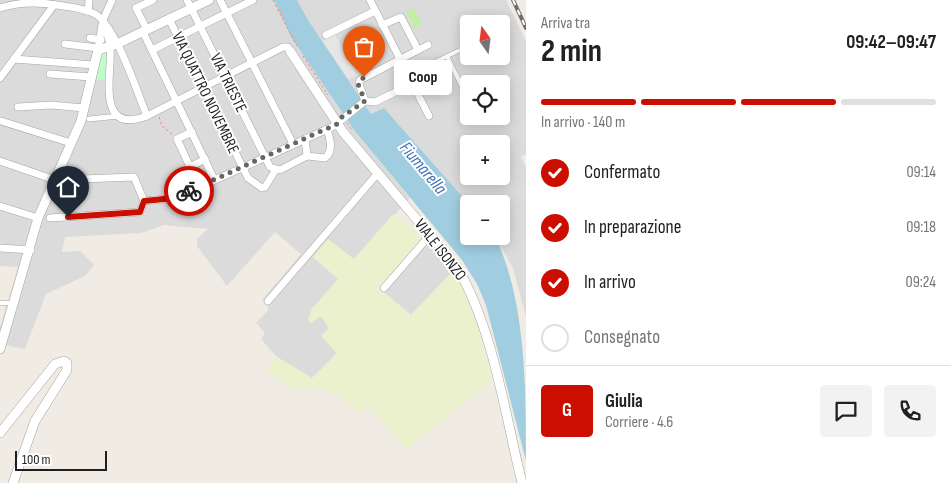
<!DOCTYPE html>
<html lang="it">
<head>
<meta charset="utf-8">
<style>
	:root { --surface:#fff; --page:#f2f2f2; --text:#202124; --muted:#757577; --line:#e0e0e0; --accent:#cc0e00 }
	body { margin:0; font-family:"Sofia Sans Condensed",sans-serif; background:var(--page); color:var(--text); height:100vh; display:flex; flex-direction:column; font-size:19px; white-space:nowrap }
	* { box-sizing:border-box; margin:0 }
	p { font-size:16px; color:var(--muted) }
	.icon { flex:none; width:28px; height:28px; fill:none; stroke:currentColor; stroke-width:2; stroke-linecap:round; stroke-linejoin:round }
	.map { position:relative; flex:1; overflow:hidden }
	.sheet { display:flex; flex-direction:column; background:var(--surface); width:425px }
	.sheet>* { flex:none }
	.needle { width:32px; rotate:346deg }
	.buttons { position:absolute; left:460px; top:15px; display:grid; gap:10px }
	.buttons a { display:grid; place-items:center; width:50px; height:50px; border-radius:5px; background:var(--surface); box-shadow:0 2px 12px #0003; font-size:25px }
	.scale { position:absolute; left:15px; bottom:12px; width:92px; box-sizing:border-box; padding-left:5px; border:2px solid #1e1e1e; border-top:0; font-size:14px; line-height:18px; white-space:nowrap; color:#1e1e1e; -webkit-text-stroke:4px #fff; paint-order:stroke }
	.pin { position:absolute; display:grid; place-items:center; width:42px; height:42px; color:#fff; margin:-51px -21px; border-radius:50% 50% 50% 0; rotate:-45deg; box-shadow:0 0 5px #0007 }
	.pin .icon { rotate:45deg }
	.courier { position:absolute; display:grid; place-items:center; width:50px; height:50px; margin:-25px; border:4px solid #cc0e00; border-radius:50%; background:#fff; color:#222; box-shadow:0 1px 6px #0007 }
	.bubble { position:absolute; height:35px; border-radius:5px; background:var(--surface); box-shadow:0 2px 12px #0003; font-size:16px; font-weight:700; line-height:35px; text-align:center }
	.overview em { font-style:normal; font-weight:700 }
	.overview div { display:flex; flex-direction:column-reverse }
	.overview { display:flex; align-items:center; justify-content:space-between; height:85px; padding:0 15px }
	h1 { font-size:32px; font-weight:700; line-height:38px }
	.bar { display:grid; grid-template-columns:repeat(4,1fr); gap:8px 5px; align-content:center; height:60px; padding:0 15px }
	.bar i { height:6px; border-radius:4px; background:var(--line) }
	.bar .current { background:var(--accent) }
	.bar p { grid-column:span 4 }
	.line { display:flex; align-items:center; gap:12px; padding:0 15px; border-top:1px solid var(--line) }
	.line div { flex:1 }
	.round { display:grid; place-items:center; flex:none; width:52px; height:52px; border-radius:5px; background:var(--page) }
	ol { padding:0 15px; list-style:none }
	li { display:flex; align-items:center; gap:15px; height:55px }
	li p { margin-inline-start:auto }
	li .icon { padding:5px; border-radius:50%; background:var(--accent); color:#fff; stroke-width:4 }
	li:last-child { color:var(--muted) }
	li i { width:28px; height:28px; border:2px solid var(--line); border-radius:50% }
	main { display:flex; flex:1; min-height:0 }
	.map>svg:first-child { display:block }
	.residential { fill:#dcdbdb; fill-rule:evenodd }
	.farmland { fill:#ebf0cd }
	.grass { fill:#c4eda5 }
	.park { fill:#bdfdc6 }
	.parking { fill:#e6e6e6 }
	.water { fill:#a0cde0 }
	.lines { fill:none; stroke-linecap:round; stroke-linejoin:round }
	.service-casing { stroke:#a5a5a5; stroke-width:5 }
	.pedestrian-casing { stroke:#a5a5a5; stroke-width:6 }
	.minor-casing { stroke:#a5a5a5; stroke-width:8 }
	.tertiary-casing { stroke:#a5a5a5; stroke-width:10 }
	.path { stroke:#ff7f65; stroke-width:1; stroke-dasharray:2.5 2.5; stroke-linecap:butt }
	.service { stroke:#fff; stroke-width:4 }
	.pedestrian { stroke:#fff; stroke-width:5 }
	.minor { stroke:#fff; stroke-width:7 }
	.tertiary { stroke:#fff; stroke-width:9 }
	.rail-casing { stroke:#6c6c6c; stroke-width:4 }
	.rail { stroke:#fff; stroke-width:2; stroke-dasharray:5.5; stroke-linecap:butt }
	.done { stroke:#686663; stroke-width:5; stroke-dasharray:0 9 }
	.route { stroke:#cc0e00; stroke-width:6 }
	.labels { text-anchor:middle; dominant-baseline:central; stroke-width:4; stroke-linejoin:round; paint-order:stroke }
	.street-label { font-size:16px; fill:#1e1e1e; stroke:#fff }
	.water-label { font-size:18px; font-style:italic; fill:#4474b4; stroke:#fff }
</style>
</head>
<body>
<main>
<div class="map">
<svg width="526" height="483" viewBox="0 0 526 483">
	<rect width="100%" height="100%" fill="#f0ece3"/>
	<!-- residential -->
	<g class="residential">
		<path d="M0 0H274L291 37 354 130 410 198 354 259 313 257 338 279 311 310 321 316 329 328 337 353 312 378 277 357 261 339 265 333 256 323 269 309 262 300 301 254 275 232 227 286 197 246V239L208 229 164 225 141 233 65 237 62 252 80 251 94 265 85 276 46 294 25 349 0 344V327L18 267 0 266Z"/>
		<path d="M297 0H506L526 41V154L521 157 526 167V317L513 268 495 236H501V204H469L384 108 371 114 308 20ZM469 24H501V56H469ZM469 84H501V116H469ZM469 144H501V176H469Z"/>
		<path d="M423 237 451 269V273L411 315 379 288Z"/>
	</g>
	<!-- farmland -->
	<path class="farmland" d="M393 214 423 237 379 288 411 315 451 273V269L461 284 477 320 491 381 406 449 370 406 359 413 337 395 317 388 294 390 267 370 277 357 312 378 337 354 321 336 329 328 321 316 311 323 308 320 311 310 338 279 313 257 328 239 354 259Z"/>
	<!-- grass -->
	<path class="grass" d="M414 8 422 24 414 28 406 12Z"/>
	<!-- park -->
	<path class="park" d="M101 50H106V79L97 80Z"/>
	<!-- parking -->
	<path class="parking" d="M335 35 357 75 348 79 322 41Z"/>
	<!-- water -->
	<path class="water" d="M274 0H297L308 20 371 114 384 108 469 204V236H495C526 301 526 387 526 461L486 305 477 284 462 260 354 130 291 37Z"/>
	<g class="lines">
		<defs>
			<g id="service">
				<path d="M447 56 466 95"/>
				<path d="M412 73 460 50"/>
				<path d="M0 303H12"/>
			</g>
			<path id="pedestrian" d="M89 119 119 116"/>
			<g id="minor">
				<path d="M112 0 103 20C105 28 109 38 110 46 113 72 94 136 147 116L283 47H288L290 51"/>
				<path d="M187 0 270 167 280 170 307 156 305 139"/>
				<path d="M220 0 293 144"/>
				<path d="M370 0 429 116"/>
				<path d="M0 8C18 2 39 2 57 5 70 7 84 8 95 14 116 26 137 92 147 116"/>
				<path d="M88 11 89 0"/>
				<path d="M169 19 248 178 262 188 265 187 275 171"/>
				<path d="M382 25 401 17 418 50"/>
				<path d="M147 30 136 8 153 0"/>
				<path d="M143 32 214 179"/>
				<path d="M326 35 375 11"/>
				<path d="M90 38 101 40"/>
				<path d="M65 44 98 48"/>
				<path d="M98 50 102 25"/>
				<path d="M152 50 253 0"/>
				<path d="M14 59 94 65"/>
				<path d="M50 74 91 77"/>
				<path d="M0 78 54 5"/>
				<path d="M365 101 359 84 360 80 428 45"/>
				<path d="M18 107 51 105 84 108"/>
				<path d="M1 121 71 143"/>
				<path d="M192 132 177 139 199 186"/>
				<path d="M307 156 325 158C334 151 330 139 327 129"/>
				<path d="M0 161 55 180 134 177 144 201"/>
				<path d="M190 167 205 159"/>
				<path d="M0 206 38 218"/>
				<path d="M50 218 140 212 144 201 174 198 264 158 334 126 365 101 375 102 412 84"/>
				<path d="M0 248 31 250"/>
				<path d="M384 288 430 235"/>
				<path d="M268 301 378 173"/>
			</g>
			<g id="tertiary">
				<path d="M290 51 343 132 457 267C493 328 505 414 522 483"/>
				<path d="M0 349 38 218 81 121 98 50 117 44 209 0"/>
				<path d="M0 433 55 364 64 361 67 363V370L35 421 13 483"/>
			</g>
		</defs>
		<!-- service casing -->
		<use href="#service" class="service-casing"/>
		<!-- pedestrian casing -->
		<use href="#pedestrian" class="pedestrian-casing"/>
		<!-- minor casing -->
		<use href="#minor" class="minor-casing"/>
		<!-- tertiary casing -->
		<use href="#tertiary" class="tertiary-casing"/>
		<!-- path -->
		<g class="path">
			<path d="M273 0 297 46"/>
			<path d="M303 56 328 95"/>
			<path d="M159 117 162 126 173 135"/>
			<path d="M347 123 352 130"/>
		</g>
		<!-- service -->
		<use href="#service" class="service"/>
		<!-- pedestrian -->
		<use href="#pedestrian" class="pedestrian"/>
		<!-- minor -->
		<use href="#minor" class="minor"/>
		<!-- tertiary -->
		<use href="#tertiary" class="tertiary"/>
		<defs>
			<path id="rail" d="M513 0 526 28"/>
		</defs>
		<!-- rail casing -->
		<use href="#rail" class="rail-casing"/>
		<!-- rail -->
		<use href="#rail" class="rail"/>
	</g>
	<g class="lines">
		<!-- done -->
		<path class="done" d="M189 191 337 124 342 117 365 101 358 84 364 77"/>
		<!-- route -->
		<path class="route" d="M68 217 140 212 144 201 174 198 189 191"/>
	</g>
	<g class="labels">
		<!-- street labels -->
		<g class="street-label">
			<text transform="translate(228 83) rotate(64)">VIA TRIESTE</text>
			<text transform="translate(205 93) rotate(64)">VIA QUATTRO NOVEMBRE</text>
			<text transform="translate(440 250) rotate(52)">VIALE ISONZO</text>
		</g>
		<!-- water labels -->
		<g class="water-label">
			<text transform="translate(423 168) rotate(50)">Fiumarella</text>
		</g>
	</g>
</svg>
<div class="buttons">
<a><svg class="needle" viewBox="-14 -14 28 28"><path d="M0-13l5 13h-10z" fill="#e53935"/><path d="M0 13l5-13h-10z" fill="#757577"/></svg></a>
<a><svg class="icon" aria-label="locate" viewBox="0 0 24 24"><circle cx="12" cy="12" r="6"/><path d="M12 2v4M12 18v4M2 12h4M18 12h4"/></svg></a>
<a>+</a>
<a>−</a>
</div>
<div class="scale">100 m</div>
<div class="pin" style="left:364px;top:77px;background:#ea580c"><svg class="icon" aria-label="bag" viewBox="0 0 24 24"><path d="M5 8h14l-1 12H6zM9 8a3 3 0 0 1 6 0"/></svg></div>
<div class="pin" style="left:68px;top:217px;background:#1f2937"><svg class="icon" aria-label="home" viewBox="0 0 24 24"><path d="M3 11l9-7 9 7M6 9v11h12V9"/></svg></div>
<div class="courier" style="left:189px;top:191px"><svg class="icon" aria-label="bike" viewBox="0 0 24 24"><circle cx="6" cy="16" r="4"/><circle cx="18" cy="16" r="4"/><path d="M6 16l4-8h5l3 8M10 8l3 8H6M13 5h3"/></svg></div>
<div class="bubble" style="left:394px;top:60px;width:58px">Coop</div>
</div>
<section class="sheet">
<div class="overview"><div><h1>2 min</h1><p>Arriva tra</p></div><em>09:42–09:47</em></div>
<div class="bar"><i class="current"></i><i class="current"></i><i class="current"></i><i></i><p>In arrivo · 140 m</p></div>
<ol>
<li><svg class="icon" aria-label="check" viewBox="0 0 24 24"><path d="M5 12l5 5 9-10"/></svg>Confermato<p>09:14</p></li>
<li><svg class="icon" aria-label="check" viewBox="0 0 24 24"><path d="M5 12l5 5 9-10"/></svg>In preparazione<p>09:18</p></li>
<li><svg class="icon" aria-label="check" viewBox="0 0 24 24"><path d="M5 12l5 5 9-10"/></svg>In arrivo<p>09:24</p></li>
<li><i></i>Consegnato</li>
</ol>
<div class="line" style="height:90px"><b class="round" style="background:var(--accent);color:#fff">G</b><div><b>Giulia</b><p>Corriere · 4.6</p></div><a class="round"><svg class="icon" aria-label="chat" viewBox="0 0 24 24"><path d="M4 5h16v11H9l-5 4z"/></svg></a><a class="round"><svg class="icon" aria-label="phone" viewBox="0 0 24 24"><path d="M5 4h4l2 5-3 2q2 4 5 5l2-3 5 2v4C11 20 4 13 5 4z"/></svg></a></div>
</section>
</main>
</body>
</html>
